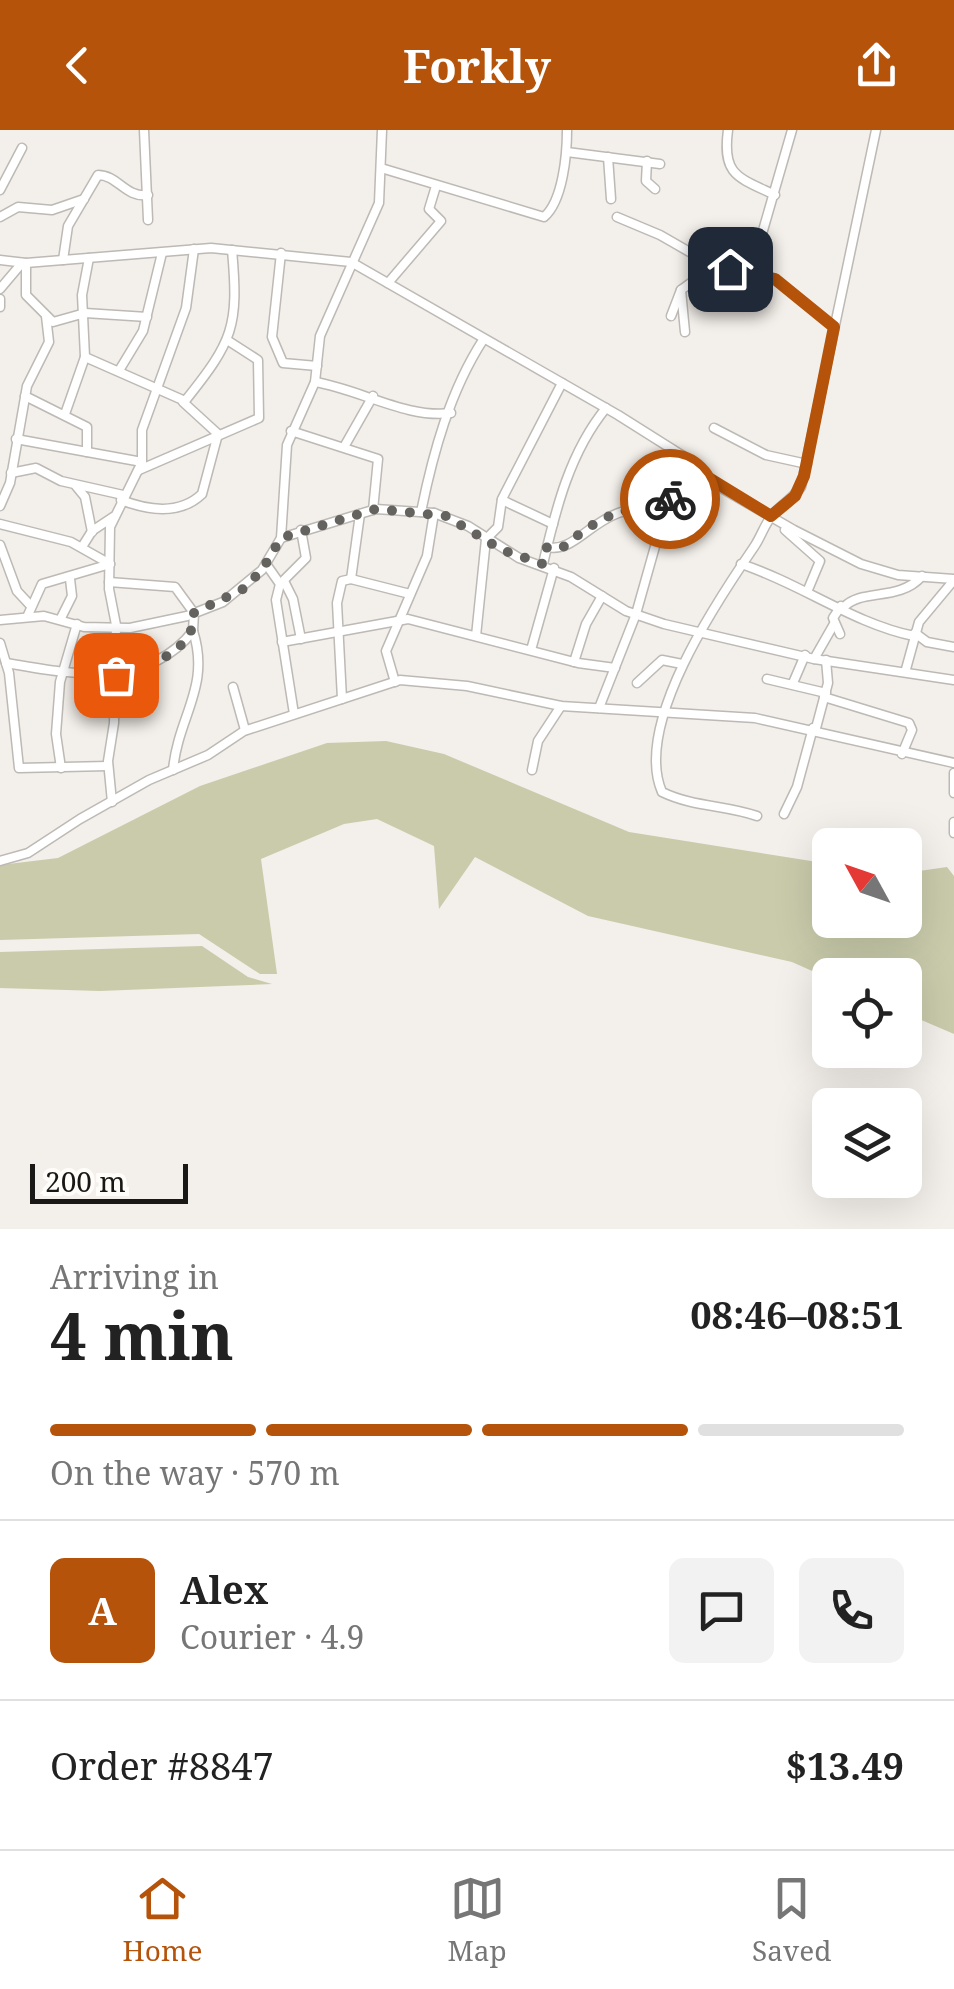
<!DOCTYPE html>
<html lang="en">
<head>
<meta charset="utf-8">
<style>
	:root { --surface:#fff; --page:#f2f2f2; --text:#222; --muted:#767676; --line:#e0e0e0; --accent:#b45309 }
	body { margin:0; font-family:"Noto Serif",serif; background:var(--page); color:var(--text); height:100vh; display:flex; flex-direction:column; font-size:38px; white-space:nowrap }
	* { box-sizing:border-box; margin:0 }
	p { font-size:32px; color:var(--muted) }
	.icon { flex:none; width:55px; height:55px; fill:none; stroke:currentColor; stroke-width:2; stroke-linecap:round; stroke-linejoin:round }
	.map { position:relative; height:1099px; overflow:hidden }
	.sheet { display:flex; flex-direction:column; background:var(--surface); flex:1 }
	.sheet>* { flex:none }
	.needle { width:65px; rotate:310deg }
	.controls { position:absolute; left:812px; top:698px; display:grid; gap:20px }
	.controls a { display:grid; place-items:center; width:110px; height:110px; border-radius:15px; background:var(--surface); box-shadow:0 10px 40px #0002; font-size:50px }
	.scale { position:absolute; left:30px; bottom:25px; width:158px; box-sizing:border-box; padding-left:10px; border:5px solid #191816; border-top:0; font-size:28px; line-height:35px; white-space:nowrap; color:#191816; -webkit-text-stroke:8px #fffdfa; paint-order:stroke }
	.pin { position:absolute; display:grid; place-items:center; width:85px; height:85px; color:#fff; margin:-42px; border-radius:20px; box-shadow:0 5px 15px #0006 }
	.courier { position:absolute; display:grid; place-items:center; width:100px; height:100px; margin:-50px; border:8px solid #b45309; border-radius:50%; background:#fff; color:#222; box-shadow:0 2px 12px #0007 }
	.overview em { font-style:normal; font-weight:700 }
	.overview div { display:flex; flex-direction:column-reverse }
	.overview { display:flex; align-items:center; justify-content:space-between; height:170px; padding:0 50px }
	h1 { font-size:65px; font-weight:700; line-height:75px }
	.bar { display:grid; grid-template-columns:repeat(4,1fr); gap:15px 10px; align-content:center; height:120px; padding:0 50px }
	.bar i { height:12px; border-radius:8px; background:var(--line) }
	.bar .selected { background:var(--accent) }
	.bar p { grid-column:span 4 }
	.line { display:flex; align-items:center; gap:25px; padding:0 50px; border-top:2px solid var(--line) }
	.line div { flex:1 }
	.round { display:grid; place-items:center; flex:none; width:105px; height:105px; border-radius:15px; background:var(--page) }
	header { display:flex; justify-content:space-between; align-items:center; height:130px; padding:0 50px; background:var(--accent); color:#fff; font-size:45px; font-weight:700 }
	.tab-bar { display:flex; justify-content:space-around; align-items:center; height:140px; border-top:2px solid var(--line); background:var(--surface); font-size:28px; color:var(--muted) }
	.tab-bar a { display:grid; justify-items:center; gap:5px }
	.tab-bar .selected { color:var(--accent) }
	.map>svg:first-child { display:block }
	.green { fill:#c9cbab }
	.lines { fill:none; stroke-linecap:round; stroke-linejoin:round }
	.minor-casing { stroke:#bdb9b5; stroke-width:11 }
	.minor { stroke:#fff; stroke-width:8 }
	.done { stroke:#656360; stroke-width:10; stroke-dasharray:0 18 }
	.route { stroke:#b45309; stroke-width:12 }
</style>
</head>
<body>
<header><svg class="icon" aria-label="back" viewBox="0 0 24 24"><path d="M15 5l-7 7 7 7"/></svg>Forkly<svg class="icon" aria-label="share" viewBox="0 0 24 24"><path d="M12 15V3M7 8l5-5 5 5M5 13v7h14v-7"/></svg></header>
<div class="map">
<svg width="954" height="1099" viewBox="0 0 954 1099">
	<rect width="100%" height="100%" fill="#f3efea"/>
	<!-- green -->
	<g class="green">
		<path d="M386 611 444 624 629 702 830 734V790H905V743L947 737 954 746V904L905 883V845H830V849L792 832 588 786 475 727 439 779 434 716 377 689 344 694 261 729 277 844H260L199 804 0 810V735L58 728 200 656 327 613Z"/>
		<path d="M202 816 248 847 272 854 100 861 0 858V822Z"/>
	</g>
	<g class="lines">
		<defs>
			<g id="minor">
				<path d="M144 0 148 90"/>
				<path d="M728 0C722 45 737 47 775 65"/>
				<path d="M567 22 660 34"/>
				<path d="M608 27 611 69"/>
				<path d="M647 31 646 51 655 59"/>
				<path d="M381 38 544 87C563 71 567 24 567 0"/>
				<path d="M0 60 22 18"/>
				<path d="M0 87 18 77 52 80 84 69"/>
				<path d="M617 87 660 105 714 136 775 149 834 197"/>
				<path d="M281 123 272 207 283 233 317 236"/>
				<path d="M0 130 26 133 211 118 351 132 618 285 683 326 716 355 794 400 861 434 898 445 954 449"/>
				<path d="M63 130 68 96 98 45C118 45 125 68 148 65"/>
				<path d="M26 133V165L53 192 85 183 147 187"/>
				<path d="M751 142 792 0"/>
				<path d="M388 153 441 91 429 79 436 56"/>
				<path d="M0 159 22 133"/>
				<path d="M0 169V177"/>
				<path d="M671 186 681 160"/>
				<path d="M685 202 681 160 714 136"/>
				<path d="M85 227 185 271C233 211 239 197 232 120"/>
				<path d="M120 239 143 201 162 123"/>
				<path d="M315 252C359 259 407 289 451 283"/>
				<path d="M25 266 87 297V322"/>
				<path d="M65 284 85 227 82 165 89 128"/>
				<path d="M714 298 766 325 807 334"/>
				<path d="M291 301 378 329 373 380"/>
				<path d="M16 309 142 332"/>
				<path d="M344 317 373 266"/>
				<path d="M683 326 684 356"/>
				<path d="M139 340 259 288 258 230 227 210"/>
				<path d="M11 343 36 338 61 351 123 365"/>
				<path d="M76 356 85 367 92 402"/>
				<path d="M121 370C147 380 179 386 202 364L218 304 183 272"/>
				<path d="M502 370 553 394"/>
				<path d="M0 376 10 353 27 256 49 212 46 186"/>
				<path d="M421 382C433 323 450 261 483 210"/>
				<path d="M0 394 71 412 110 434"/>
				<path d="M785 400 820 431 807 462"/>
				<path d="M281 408 376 379 434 383 468 396 519 428 571 447 626 481 664 494 814 529 954 550"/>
				<path d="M0 415 17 461 30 475"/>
				<path d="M82 417 92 401 113 387"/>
				<path d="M547 417C582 425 598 366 665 381"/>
				<path d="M266 434 280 454 276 470 294 584"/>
				<path d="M543 434C556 378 570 322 606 278"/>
				<path d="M741 434C800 453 854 494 914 506"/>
				<path d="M351 449 360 384"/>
				<path d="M284 451 293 469 301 509"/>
				<path d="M280 454 306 428 301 400"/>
				<path d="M844 477C862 458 899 472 922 446"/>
				<path d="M28 485 42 454 110 434"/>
				<path d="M61 488 72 466 70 449"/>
				<path d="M0 490 44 486 84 497 130 498 187 486 223 472 262 440 281 408 287 315 315 252 320 206 379 73 382 0"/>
				<path d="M915 503 927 512 954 517"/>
				<path d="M840 504 833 488 841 476"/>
				<path d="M476 506 486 409 498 397 502 369 562 253"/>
				<path d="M282 512 408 489 578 533 615 538"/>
				<path d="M0 513 9 543 19 638 108 636"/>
				<path d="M531 520 554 438"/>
				<path d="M814 529 834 494"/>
				<path d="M574 532 586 494 602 466"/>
				<path d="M6 533C70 544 147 560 193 501L194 483 175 457 109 452"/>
				<path d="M906 539 919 492 954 450"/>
				<path d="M767 549 826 563"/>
				<path d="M395 552 386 521 427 426 434 383"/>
				<path d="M637 553 662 530 682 534"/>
				<path d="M793 553 805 525"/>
				<path d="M233 557 245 600"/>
				<path d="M824 567 909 593 912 600 902 624"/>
				<path d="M342 569 337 473 342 451 351 449 410 464"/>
				<path d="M599 578 636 484 665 381 675 362 701 345"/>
				<path d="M816 598 828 553 826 530"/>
				<path d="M61 638 56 604 60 552 77 494"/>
				<path d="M173 640C178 586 211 557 193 501"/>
				<path d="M532 640 538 611 561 576"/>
				<path d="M954 643V663"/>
				<path d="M112 672 108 631 114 593 116 495 109 459 110 397 142 332V300L186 178 194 119"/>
				<path d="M784 684 797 657 813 598"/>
				<path d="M757 686C725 675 693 677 662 662 633 595 717 471 754 417 761 407 765 393 773 384 782 374 793 368 801 357L876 0"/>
				<path d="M954 692V703"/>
				<path d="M0 731 28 723 80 689 149 650 208 625 244 601 400 550 467 556 561 576 755 588 954 633"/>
			</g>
		</defs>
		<!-- minor casing -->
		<use href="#minor" class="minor-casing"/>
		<!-- minor -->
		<use href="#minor" class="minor"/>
	</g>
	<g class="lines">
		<!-- done -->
		<path class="done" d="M116 545C147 538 196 521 194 483L243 459 262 440 281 408 376 379 446 386 502 420 543 434 547 417 562 418C594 391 623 372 665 381L670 369"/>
		<!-- route -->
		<path class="route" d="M670 369 702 344 771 386 795 366 804 346 834 197 775 149 730 139"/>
	</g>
</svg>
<div class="controls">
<a><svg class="needle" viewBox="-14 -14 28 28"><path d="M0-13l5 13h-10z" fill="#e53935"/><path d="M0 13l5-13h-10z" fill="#767676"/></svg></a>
<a><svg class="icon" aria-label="locate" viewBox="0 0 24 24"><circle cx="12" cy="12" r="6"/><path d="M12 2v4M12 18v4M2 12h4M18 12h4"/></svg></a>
<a><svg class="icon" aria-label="layers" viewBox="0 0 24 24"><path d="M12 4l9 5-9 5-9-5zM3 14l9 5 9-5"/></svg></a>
</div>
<div class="scale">200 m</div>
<div class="pin" style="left:116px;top:545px;background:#ea580c"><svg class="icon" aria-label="bag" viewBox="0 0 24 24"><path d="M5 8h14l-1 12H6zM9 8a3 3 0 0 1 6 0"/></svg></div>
<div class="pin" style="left:730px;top:139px;background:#1f2937"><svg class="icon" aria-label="home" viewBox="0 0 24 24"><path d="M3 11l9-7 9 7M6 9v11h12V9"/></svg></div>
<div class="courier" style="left:670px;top:369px"><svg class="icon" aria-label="bike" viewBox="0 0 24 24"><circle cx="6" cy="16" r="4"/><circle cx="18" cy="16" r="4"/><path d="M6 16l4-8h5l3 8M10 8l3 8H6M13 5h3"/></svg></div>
</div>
<section class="sheet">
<div class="overview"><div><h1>4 min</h1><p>Arriving in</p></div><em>08:46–08:51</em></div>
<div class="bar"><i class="selected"></i><i class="selected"></i><i class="selected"></i><i></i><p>On the way · 570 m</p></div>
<div class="line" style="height:180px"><b class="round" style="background:var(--accent);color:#fff">A</b><div><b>Alex</b><p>Courier · 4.9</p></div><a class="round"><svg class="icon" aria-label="chat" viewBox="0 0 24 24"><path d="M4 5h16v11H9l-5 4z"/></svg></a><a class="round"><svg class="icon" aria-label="phone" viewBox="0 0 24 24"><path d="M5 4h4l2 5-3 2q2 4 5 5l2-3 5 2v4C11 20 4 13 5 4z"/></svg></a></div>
<div class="line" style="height:130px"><div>Order #8847</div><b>$13.49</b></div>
</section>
<nav class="tab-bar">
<a class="selected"><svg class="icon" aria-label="home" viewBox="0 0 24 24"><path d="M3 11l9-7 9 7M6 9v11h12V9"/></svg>Home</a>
<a><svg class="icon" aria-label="map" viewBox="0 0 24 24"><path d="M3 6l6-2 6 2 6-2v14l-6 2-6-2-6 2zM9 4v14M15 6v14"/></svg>Map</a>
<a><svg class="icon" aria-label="saved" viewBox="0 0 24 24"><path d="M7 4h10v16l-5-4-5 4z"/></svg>Saved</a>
</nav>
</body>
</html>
